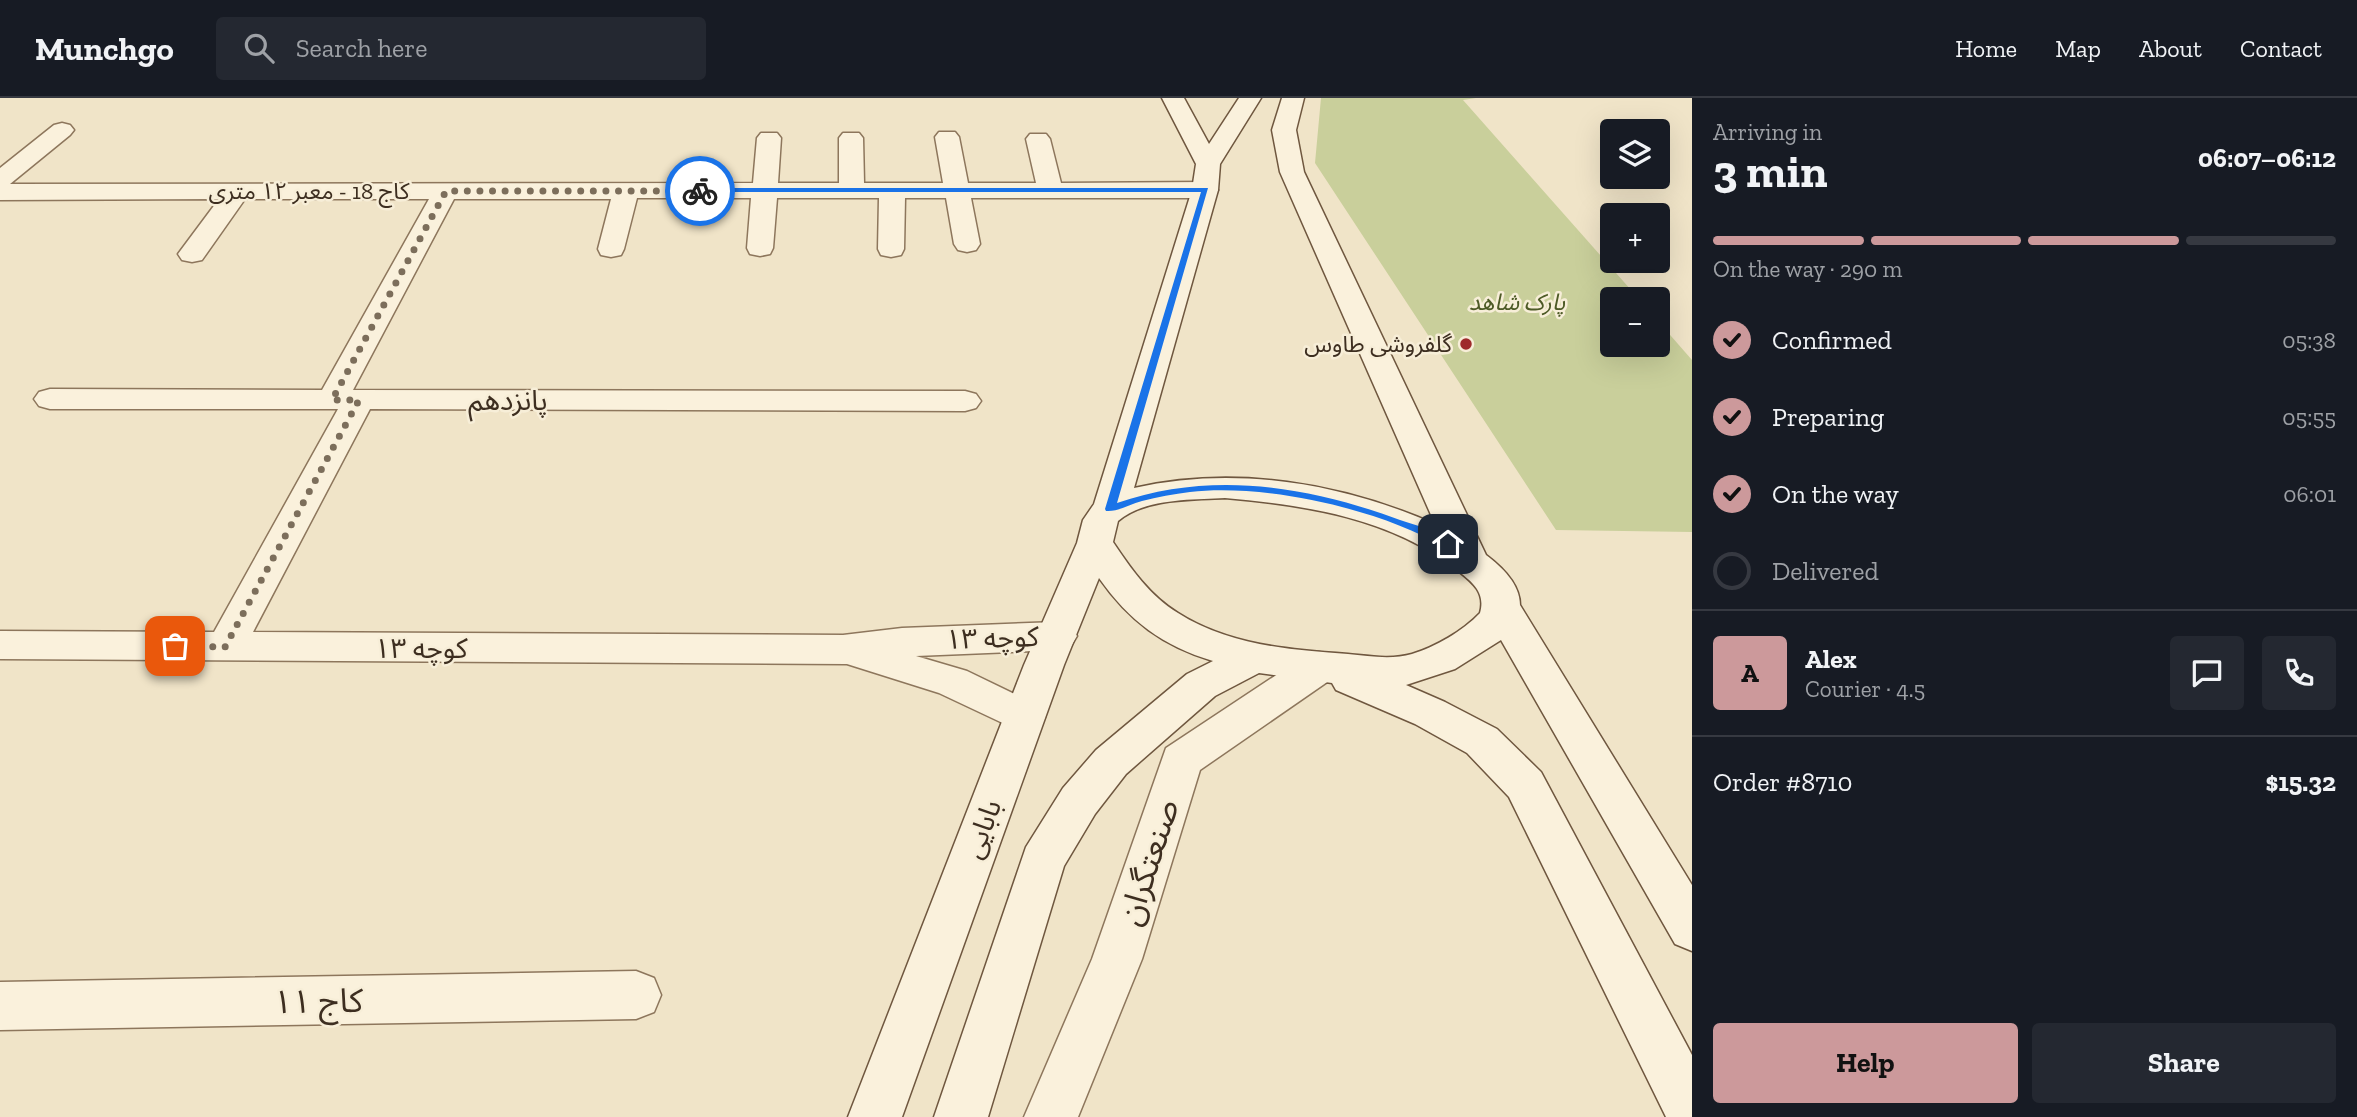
<!DOCTYPE html>
<html lang="en">
<head>
<meta charset="utf-8">
<style>
	:root { --surface:#171b24; --page:#242831; --text:#f1f3f6; --muted:#9ea1a6; --line:#363941; --accent:#cc999b }
	body { margin:0; font-family:"Zilla Slab","Noto Sans Arabic",serif; background:var(--page); color:var(--text); height:100vh; display:flex; flex-direction:column; font-size:26px; white-space:nowrap }
	* { box-sizing:border-box; margin:0 }
	p { font-size:23px; color:var(--muted) }
	.icon { flex:none; width:38px; height:38px; fill:none; stroke:currentColor; stroke-width:2; stroke-linecap:round; stroke-linejoin:round }
	.map { position:relative; flex:1; overflow:hidden }
	.side { display:flex; flex-direction:column; background:var(--surface); width:665px }
	.side>* { flex:none }
	.tools { position:absolute; left:1600px; top:21px; display:grid; gap:14px }
	.tools a { display:grid; place-items:center; width:70px; height:70px; border-radius:7px; background:var(--surface); box-shadow:0 7px 28px #0002; font-size:35px }
	.pin { position:absolute; display:grid; place-items:center; width:60px; height:60px; color:#fff; margin:-30px; border-radius:14px; box-shadow:0 4px 10px #0006 }
	.courier { position:absolute; display:grid; place-items:center; width:70px; height:70px; margin:-35px; border:5px solid #1a73e8; border-radius:50%; background:#fff; color:#222; box-shadow:0 2px 9px #0007 }
	.overview em { font-style:normal; font-weight:700 }
	.overview div { display:flex; flex-direction:column-reverse }
	.overview { display:flex; align-items:center; justify-content:space-between; height:119px; padding:0 21px }
	h1 { font-size:46px; font-weight:700; line-height:52px }
	.bar { display:grid; grid-template-columns:repeat(4,1fr); gap:10px 7px; align-content:center; height:84px; padding:0 21px }
	.bar i { height:9px; border-radius:5px; background:var(--line) }
	.bar .selected { background:var(--accent) }
	.bar p { grid-column:span 4 }
	.line { display:flex; align-items:center; gap:18px; padding:0 21px; border-top:2px solid var(--line) }
	.line div { flex:1 }
	.round { display:grid; place-items:center; flex:none; width:74px; height:74px; border-radius:7px; background:var(--page) }
	ol { padding:0 21px; list-style:none }
	li { display:flex; align-items:center; gap:21px; height:77px }
	li p { margin-inline-start:auto }
	li .icon { padding:7px; border-radius:50%; background:var(--accent); color:#111; stroke-width:4 }
	li:last-child { color:var(--muted) }
	li i { width:38px; height:38px; border:4px solid var(--line); border-radius:50% }
	.action { display:flex; gap:14px; margin-top:auto; padding:14px 21px }
	.action a { flex:1; height:80px; border-radius:7px; background:var(--accent); color:#111; font-size:28px; font-weight:700; line-height:80px; text-align:center }
	.action a+a { background:var(--page); color:var(--text) }
	header { display:flex; align-items:center; gap:42px; box-sizing:border-box; height:98px; padding:0 35px; background:var(--surface); border-bottom:2px solid var(--line) }
	header strong { font-size:33px }
	nav { display:flex; gap:38px; margin-inline-start:auto; font-size:24px }
	.search { width:490px; height:63px; background:var(--page); display:flex; align-items:center; gap:18px; box-sizing:border-box; padding:0 24px; border-radius:7px; color:var(--muted); font-size:26px }
	main { display:flex; flex:1; min-height:0 }
	.map>svg:first-child { display:block }
	.green { fill:#c9cf9b }
	.lines { fill:none; stroke-linecap:round; stroke-linejoin:round }
	.street-casing { stroke:#8d765c; stroke-width:3 }
	.secondary-casing { stroke:#6f573f; stroke-width:3 }
	.street { fill:#faf1dc; fill-rule:evenodd }
	.secondary { fill:#faf1dc; fill-rule:evenodd }
	.route { fill:#1a73e8 }
	.done { stroke:#7c6e5b; stroke-width:7; stroke-dasharray:0 12.6 }
	.poi-dot { fill:#9e2a2b; stroke:#f7eed8; stroke-width:2.5 }
	.labels { text-anchor:middle; dominant-baseline:central; stroke-width:5; stroke-linejoin:round; paint-order:stroke }
	.far-street-label { font-size:23px; fill:#3d2e20; stroke:#f7eed8 }
	.far-park-label { font-size:23px; font-style:italic; fill:#4d5a26; stroke:#f7eed8 }
	.far-poi-label { font-size:23px; fill:#3d2e20; stroke:#f7eed8; text-anchor:end }
	.street-label { font-size:28px; fill:#3d2e20; stroke:#f7eed8 }
	.near-street-label { font-size:33px; fill:#3d2e20; stroke:#f7eed8 }
</style>
</head>
<body>
<header>
<strong>Munchgo</strong>
<div class="search"><svg class="icon" aria-label="search" viewBox="0 0 24 24"><circle cx="10" cy="10" r="6"/><path d="M15 15l6 6"/></svg>Search here</div>
<nav><a>Home</a><a>Map</a><a>About</a><a>Contact</a></nav>
</header>
<main>
<div class="map">
<svg width="1692" height="1019" viewBox="0 0 1692 1019">
	<rect width="100%" height="100%" fill="#f0e4c8"/>
	<!-- green -->
	<path class="green" d="M1321 0H1476L1463 2 1639 201H1612V247H1657V222L1692 262V434L1556 432 1315 65Z"/>
	<g class="lines">
		<defs>
			<g id="street">
				<path d="M62 25 70 27 74 32 70 37 10 86 753 85 757 40 761 35H777L781 40 778 85H839V40L843 35H859L863 40 864 85H943L935 39 939 34H955L959 39 968 85H1036L1026 41 1030 36H1046L1050 41 1061 85 1205 84 1214 87 1218 92 1214 97 1205 100H971L980 146 976 152 967 154 958 152 954 146 946 100H905L904 151 901 157 891 159 881 157 878 151 879 100H777L773 150 770 156 760 158 750 156 747 150 751 100H637L624 151 621 157 611 159 601 157 598 151 611 101H454L353 292 965 293 976 296 981 303 976 310 965 313 370 311 253 534 843 537 902 530 1057 524 1071 528 1077 538 1071 548 1057 552 916 558 967 573 1039 608 1045 619 1039 630 1024 635 939 595 847 566 0 561V533L214 534 338 311H50L39 308 34 301 39 294 50 291 322 292 429 101H245L202 162 192 164 182 162 178 156 219 101 0 102V70L54 27Z"/>
				<path d="M1319 554 1333 558 1339 569 1333 580 1200 672 1142 861 1078 1019H1024L1092 861 1166 650 1305 558Z"/>
				<path d="M636 873 654 880 661 897 654 914 636 921 0 932V884Z"/>
			</g>
			<path id="secondary" d="M1162 0H1184L1209 46 1239 0H1261L1220 66 1218 92 1134 390C1235 367 1341 385 1435 426L1280 74 1272 32 1282 0H1304L1296 32 1304 74 1486 457C1502 469 1520 486 1520 507L1692 787V853L1675 846 1501 542 1455 571 1406 587 1445 604 1497 631 1541 674 1692 957V1019H1666L1509 699 1467 655 1415 626 1336 592 1332 585 1259 575 1215 598 1126 676 1095 716 1064 768 988 1019H934L1026 749 1063 690 1096 652 1187 576 1213 563C1163 548 1129 523 1099 480L1064 567 902 1019H848L1024 567 1077 445 1083 422 1094 406 1192 92 1196 66ZM1225 400C1306 407 1391 420 1457 472 1472 484 1486 494 1480 515 1463 533 1435 549 1412 556 1391 562 1369 558 1348 556 1290 552 1228 547 1178 515 1150 498 1131 471 1113 444L1118 423C1145 400 1192 402 1225 400Z"/>
		</defs>
		<!-- street casing -->
		<use href="#street" class="street-casing"/>
		<!-- secondary casing -->
		<use href="#secondary" class="secondary-casing"/>
		<!-- street -->
		<use href="#street" class="street"/>
		<!-- secondary -->
		<use href="#secondary" class="secondary"/>
	</g>
	<!-- route -->
	<path class="route" d="M700 90H1208L1117 405C1211 372 1309 388 1400 422 1418 428 1440 433 1453 446L1444 449C1380 411 1264 385 1190 394 1174 396 1157 399 1142 403 1130 406 1118 414 1106 413L1105 411 1201 94H698Z"/>
	<g class="lines">
		<!-- done -->
		<path class="done" d="M175 548 225 549 359 302H332L446 93H700"/>
	</g>
	<!-- markers -->
	<circle class="poi-dot" cx="1466" cy="246" r="7"/>
	<g class="labels">
		<!-- far-street labels -->
		<g class="far-street-label">
			<text x="309" y="93">کاج 18 - معبر ۱۲ متری</text>
		</g>
		<!-- far-park labels -->
		<g class="far-park-label">
			<text x="1517" y="204">پارک شاهد</text>
		</g>
		<!-- far-poi labels -->
		<g class="far-poi-label">
			<text x="1452" y="246">گلفروشی طاوس</text>
		</g>
		<!-- street labels -->
		<g class="street-label">
			<text x="508" y="302">پانزدهم</text>
			<text transform="translate(992 540) rotate(-2)">کوچه ۱۳</text>
			<text x="421" y="550">کوچه ۱۳</text>
			<text transform="translate(982 731) rotate(-69)">بابایی</text>
		</g>
		<!-- near-street labels -->
		<g class="near-street-label">
			<text transform="translate(1148 764) rotate(-72)">صنعتگران</text>
			<text transform="translate(318 903) rotate(-1)">کاج ۱۱</text>
		</g>
	</g>
</svg>
<div class="tools">
<a><svg class="icon" aria-label="layers" viewBox="0 0 24 24"><path d="M12 4l9 5-9 5-9-5zM3 14l9 5 9-5"/></svg></a>
<a>+</a>
<a>−</a>
</div>
<div class="pin" style="left:175px;top:548px;background:#ea580c"><svg class="icon" aria-label="bag" viewBox="0 0 24 24"><path d="M5 8h14l-1 12H6zM9 8a3 3 0 0 1 6 0"/></svg></div>
<div class="pin" style="left:1448px;top:446px;background:#1f2937"><svg class="icon" aria-label="home" viewBox="0 0 24 24"><path d="M3 11l9-7 9 7M6 9v11h12V9"/></svg></div>
<div class="courier" style="left:700px;top:93px"><svg class="icon" aria-label="bike" viewBox="0 0 24 24"><circle cx="6" cy="16" r="4"/><circle cx="18" cy="16" r="4"/><path d="M6 16l4-8h5l3 8M10 8l3 8H6M13 5h3"/></svg></div>
</div>
<section class="side">
<div class="overview"><div><h1>3 min</h1><p>Arriving in</p></div><em>06:07–06:12</em></div>
<div class="bar"><i class="selected"></i><i class="selected"></i><i class="selected"></i><i></i><p>On the way · 290 m</p></div>
<ol>
<li><svg class="icon" aria-label="check" viewBox="0 0 24 24"><path d="M5 12l5 5 9-10"/></svg>Confirmed<p>05:38</p></li>
<li><svg class="icon" aria-label="check" viewBox="0 0 24 24"><path d="M5 12l5 5 9-10"/></svg>Preparing<p>05:55</p></li>
<li><svg class="icon" aria-label="check" viewBox="0 0 24 24"><path d="M5 12l5 5 9-10"/></svg>On the way<p>06:01</p></li>
<li><i></i>Delivered</li>
</ol>
<div class="line" style="height:126px"><b class="round" style="background:var(--accent);color:#111">A</b><div><b>Alex</b><p>Courier · 4.5</p></div><a class="round"><svg class="icon" aria-label="chat" viewBox="0 0 24 24"><path d="M4 5h16v11H9l-5 4z"/></svg></a><a class="round"><svg class="icon" aria-label="phone" viewBox="0 0 24 24"><path d="M5 4h4l2 5-3 2q2 4 5 5l2-3 5 2v4C11 20 4 13 5 4z"/></svg></a></div>
<div class="line" style="height:91px"><div>Order #8710</div><b>$15.32</b></div>
<div class="action"><a>Help</a><a>Share</a></div>
</section>
</main>
</body>
</html>
